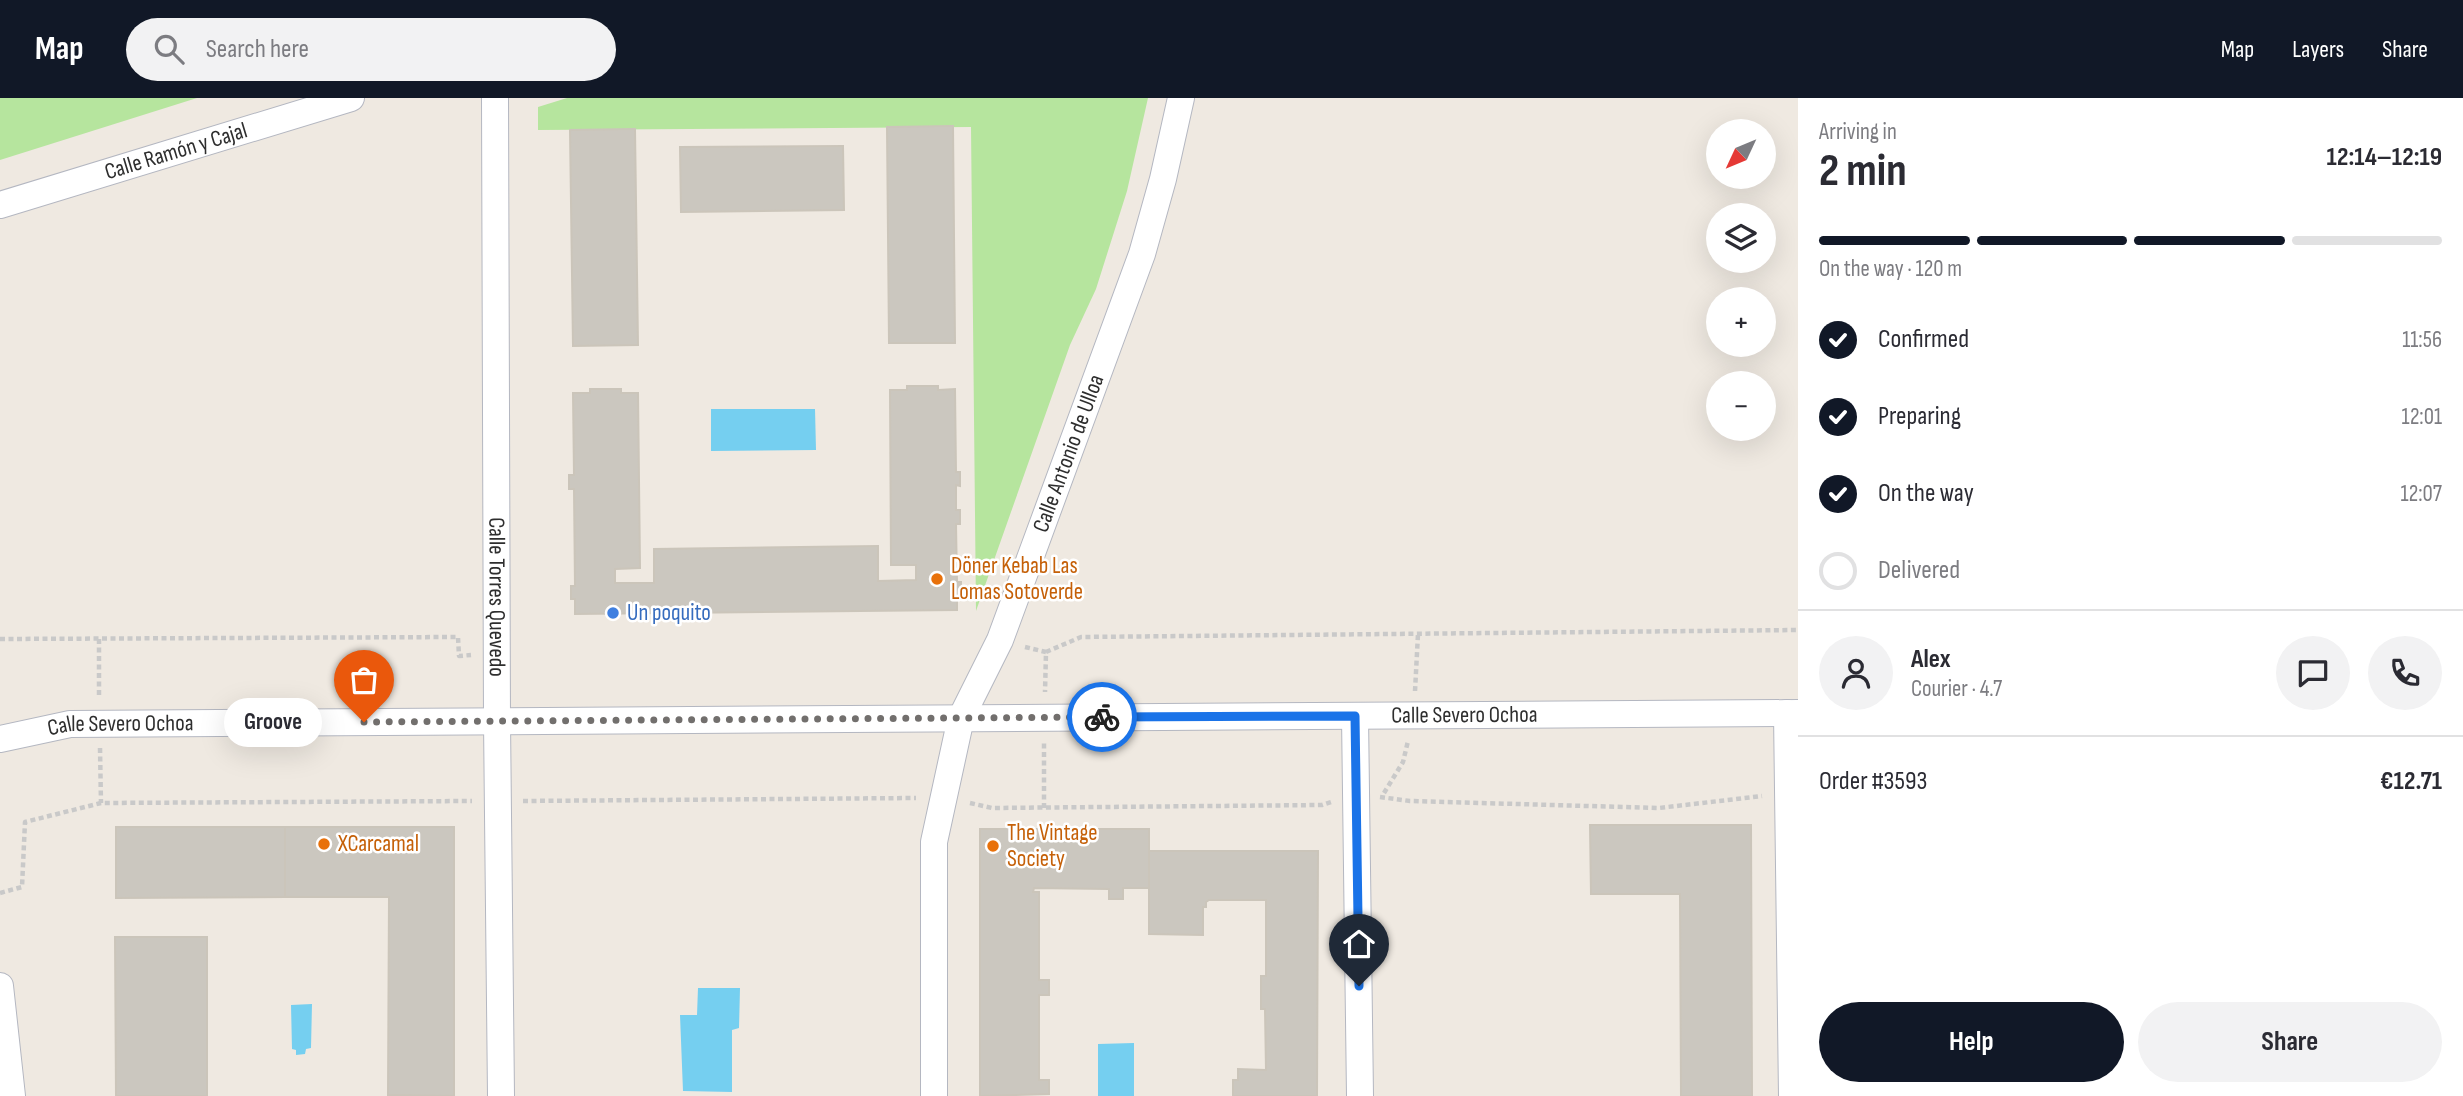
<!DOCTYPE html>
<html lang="en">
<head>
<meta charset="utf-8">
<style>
	:root { --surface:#fff; --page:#f2f2f3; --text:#2b2b33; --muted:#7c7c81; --line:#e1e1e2; --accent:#111827 }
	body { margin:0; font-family:"Sofia Sans Condensed",sans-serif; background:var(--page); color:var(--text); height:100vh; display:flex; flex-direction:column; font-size:26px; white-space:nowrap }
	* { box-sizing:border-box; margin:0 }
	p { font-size:23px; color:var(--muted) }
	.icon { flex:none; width:38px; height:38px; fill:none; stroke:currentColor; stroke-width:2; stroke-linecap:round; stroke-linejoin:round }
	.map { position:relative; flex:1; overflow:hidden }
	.sheet { display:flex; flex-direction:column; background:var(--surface); width:665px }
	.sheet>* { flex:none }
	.needle { width:46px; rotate:226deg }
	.buttons { position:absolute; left:1706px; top:21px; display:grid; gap:14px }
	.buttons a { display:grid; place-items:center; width:70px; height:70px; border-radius:50%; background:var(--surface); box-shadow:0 7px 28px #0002; font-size:35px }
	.pin { position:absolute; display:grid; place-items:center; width:60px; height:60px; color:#fff; margin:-72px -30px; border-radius:50% 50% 50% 0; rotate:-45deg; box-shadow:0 0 7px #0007 }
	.pin .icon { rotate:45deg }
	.courier { position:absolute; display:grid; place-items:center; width:70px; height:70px; margin:-35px; border:5px solid #1a73e8; border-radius:50%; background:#fff; color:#222; box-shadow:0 2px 9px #0007 }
	.bubble { position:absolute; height:49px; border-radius:24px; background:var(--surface); box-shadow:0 7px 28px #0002; font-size:23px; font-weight:700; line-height:49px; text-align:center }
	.headline em { font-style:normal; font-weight:700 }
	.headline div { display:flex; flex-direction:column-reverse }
	.headline { display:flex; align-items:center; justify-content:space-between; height:119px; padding:0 21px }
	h1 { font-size:46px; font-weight:700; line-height:52px }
	.bar { display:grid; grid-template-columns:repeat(4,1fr); gap:10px 7px; align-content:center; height:84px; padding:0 21px }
	.bar i { height:9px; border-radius:5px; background:var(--line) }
	.bar .active { background:var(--accent) }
	.bar p { grid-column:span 4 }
	.line { display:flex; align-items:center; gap:18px; padding:0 21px; border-top:2px solid var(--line) }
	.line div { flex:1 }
	.round { display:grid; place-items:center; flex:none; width:74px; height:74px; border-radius:37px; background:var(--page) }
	ol { padding:0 21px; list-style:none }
	li { display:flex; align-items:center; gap:21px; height:77px }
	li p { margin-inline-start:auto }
	li .icon { padding:7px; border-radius:50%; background:var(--accent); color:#fff; stroke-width:4 }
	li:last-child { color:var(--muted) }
	li i { width:38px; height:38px; border:4px solid var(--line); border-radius:50% }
	.cta { display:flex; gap:14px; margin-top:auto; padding:14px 21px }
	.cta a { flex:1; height:80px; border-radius:42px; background:var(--accent); color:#fff; font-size:28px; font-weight:700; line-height:80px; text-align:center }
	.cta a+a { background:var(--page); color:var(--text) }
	header { display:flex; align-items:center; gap:42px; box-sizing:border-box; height:98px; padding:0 35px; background:var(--accent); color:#fff }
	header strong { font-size:33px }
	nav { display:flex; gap:38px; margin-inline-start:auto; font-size:24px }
	.search { width:490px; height:63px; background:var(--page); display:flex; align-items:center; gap:18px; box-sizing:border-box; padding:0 24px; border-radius:38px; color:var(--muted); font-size:26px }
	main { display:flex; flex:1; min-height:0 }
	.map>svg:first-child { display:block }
	.green { fill:#b6e59e }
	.water { fill:#75cff0 }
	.building { fill:#cbc7bf; stroke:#cbc5ba; stroke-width:2 }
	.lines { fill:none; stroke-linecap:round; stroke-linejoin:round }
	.minor-casing { stroke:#b4b7c1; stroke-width:28 }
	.path { stroke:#c9c9c9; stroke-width:4.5; stroke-dasharray:5 3.5; stroke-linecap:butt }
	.minor { stroke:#fff; stroke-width:26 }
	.done { stroke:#726f6d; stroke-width:7; stroke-dasharray:0 12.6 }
	.route { stroke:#1a73e8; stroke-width:9 }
	.food-dot { fill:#e8710a; stroke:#fff; stroke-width:2.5 }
	.shop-dot { fill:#3f7fe0; stroke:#fff; stroke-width:2.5 }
	.labels { text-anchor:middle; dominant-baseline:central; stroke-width:5; stroke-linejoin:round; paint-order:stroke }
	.street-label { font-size:23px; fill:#2e2e2e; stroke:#fff }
	.food-label { font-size:23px; fill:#c56008; stroke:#fff; text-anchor:start }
	.shop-label { font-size:23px; fill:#366cbe; stroke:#fff; text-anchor:start }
</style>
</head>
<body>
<header>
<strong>Map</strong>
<div class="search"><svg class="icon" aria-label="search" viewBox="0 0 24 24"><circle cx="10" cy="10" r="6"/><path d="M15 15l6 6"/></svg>Search here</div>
<nav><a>Map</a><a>Layers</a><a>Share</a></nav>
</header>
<main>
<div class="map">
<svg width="1798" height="998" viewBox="0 0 1798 998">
	<rect width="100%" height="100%" fill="#efe9e1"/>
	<!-- green -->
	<g class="green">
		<path d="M0 0H197L0 62Z"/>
		<path d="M567 0H1148L1127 93 1096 191 1070 247 976 513 971 29 538 32V9Z"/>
	</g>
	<!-- water -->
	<g class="water">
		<path d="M711 311H815L816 352 711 353Z"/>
		<path d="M698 890H740L739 930 732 932V994L683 993 680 917H697Z"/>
		<path d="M312 906 311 950 306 951 305 956 296 957V952L292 951 291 907Z"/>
		<path d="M1134 945V998H1098V946Z"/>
	</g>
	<!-- building -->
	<g class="building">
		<path d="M953 28 955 245H889L887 29Z"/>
		<path d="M635 31 638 247 573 248 570 32Z"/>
		<path d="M843 48 844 112 681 114 680 49Z"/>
		<path d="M907 288H938V292L955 291 956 374H960V388L956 387V412H960V426H956L957 484H961V498H957V512L575 516V501H571V488H575L574 391H569V377H574L573 295H590V291H621V295H638L640 470 615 471V485H654V451L878 448V483L916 482V467H891L890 292H907Z"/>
		<path d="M1590 727H1751L1752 998H1681L1680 796H1591Z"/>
		<path d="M116 729H285V799L116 800Z"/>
		<path d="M285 729H454V998L388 997 389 799H285Z"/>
		<path d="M980 731H1149V790H1123V801H1109V791L1034 790 1033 794H1039V882H1049V897H1039V982H1049V996L980 998Z"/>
		<path d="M1149 753H1318L1317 998H1233V982H1238V971L1266 972 1265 911H1261V878H1266V802H1209L1206 804V809H1203V837L1149 836Z"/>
		<path d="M115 839H207V998H116Z"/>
	</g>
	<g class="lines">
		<defs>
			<g id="minor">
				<path id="s1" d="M495 0 497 623 501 998"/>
				<path id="s2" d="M0 107 351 0"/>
				<path d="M1787 615 1792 998"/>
				<path d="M1355 618 1360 998"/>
				<path id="s3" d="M0 641 70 626 1798 615"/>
				<path d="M0 888 12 998"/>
				<path id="s4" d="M934 998V744L961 620 1000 542 1142 156 1163 81 1181 0"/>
			</g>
		</defs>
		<!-- minor casing -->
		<use href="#minor" class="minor-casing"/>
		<!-- path -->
		<g class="path">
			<path d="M0 541 458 539 459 558 471 557"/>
			<path d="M99 541V599"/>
			<path d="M1025 549 1046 554 1045 594"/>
			<path d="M1046 554 1081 539 1798 532"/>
			<path d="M1415 593 1418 536"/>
			<path d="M100 650 101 705"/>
			<path d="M1384 695 1403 664 1408 643"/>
			<path d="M1380 699 1410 703 1659 710 1762 698"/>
			<path d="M523 703 916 700"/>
			<path d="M970 705 992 710 1322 707 1331 704"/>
			<path d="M1044 710V644"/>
			<path d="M0 795 22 789 25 724 101 705 472 703"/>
		</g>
		<!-- minor -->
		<use href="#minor" class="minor"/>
	</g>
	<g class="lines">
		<!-- done -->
		<path class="done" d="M364 624 1102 619"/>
		<!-- route -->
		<path class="route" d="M1102 619 1355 618 1359 888"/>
	</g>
	<!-- markers -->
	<g class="food-dot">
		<circle cx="937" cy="481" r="7"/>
		<circle cx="324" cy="746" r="7"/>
		<circle cx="993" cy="748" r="7"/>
	</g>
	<circle class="shop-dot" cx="613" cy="515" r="7"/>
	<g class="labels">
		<!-- street labels -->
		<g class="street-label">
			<text stroke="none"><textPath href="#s2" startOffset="184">Calle Ramón y Cajal</textPath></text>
			<text stroke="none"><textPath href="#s4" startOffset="667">Calle Antonio de Ulloa</textPath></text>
			<text stroke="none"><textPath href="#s1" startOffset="499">Calle Torres Quevedo</textPath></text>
			<text stroke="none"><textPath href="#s3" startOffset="1466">Calle Severo Ochoa</textPath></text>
			<text stroke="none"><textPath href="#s3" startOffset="122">Calle Severo Ochoa</textPath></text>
		</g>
		<!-- food labels -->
		<g class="food-label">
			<text x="951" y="468">Döner Kebab Las<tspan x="951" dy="26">Lomas Sotoverde</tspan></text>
			<text x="1007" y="735">The Vintage<tspan x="1007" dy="26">Society</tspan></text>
			<text x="338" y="746">XCarcamal</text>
		</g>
		<!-- shop labels -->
		<g class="shop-label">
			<text x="627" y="515">Un poquito</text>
		</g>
	</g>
</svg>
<div class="buttons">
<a><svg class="needle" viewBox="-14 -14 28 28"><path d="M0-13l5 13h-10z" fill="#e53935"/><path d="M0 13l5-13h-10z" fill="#7c7c81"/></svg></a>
<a><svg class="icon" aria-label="layers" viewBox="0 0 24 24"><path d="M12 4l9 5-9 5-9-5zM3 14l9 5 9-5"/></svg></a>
<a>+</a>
<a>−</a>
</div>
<div class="pin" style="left:364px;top:624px;background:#ea580c"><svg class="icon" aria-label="bag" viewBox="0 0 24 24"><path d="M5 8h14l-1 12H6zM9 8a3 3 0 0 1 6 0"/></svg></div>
<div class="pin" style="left:1359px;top:888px;background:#1f2937"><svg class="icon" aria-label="home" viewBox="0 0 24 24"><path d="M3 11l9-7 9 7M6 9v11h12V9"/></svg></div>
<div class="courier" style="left:1102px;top:619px"><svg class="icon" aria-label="bike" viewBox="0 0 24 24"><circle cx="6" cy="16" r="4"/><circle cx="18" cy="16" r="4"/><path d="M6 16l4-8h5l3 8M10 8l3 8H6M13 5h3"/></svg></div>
<div class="bubble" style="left:224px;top:600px;width:98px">Groove</div>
</div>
<section class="sheet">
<div class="headline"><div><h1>2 min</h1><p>Arriving in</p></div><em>12:14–12:19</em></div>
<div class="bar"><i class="active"></i><i class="active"></i><i class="active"></i><i></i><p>On the way · 120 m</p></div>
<ol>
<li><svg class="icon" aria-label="check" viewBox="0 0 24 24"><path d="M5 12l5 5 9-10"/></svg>Confirmed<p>11:56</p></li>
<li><svg class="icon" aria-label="check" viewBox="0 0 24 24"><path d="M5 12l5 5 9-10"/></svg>Preparing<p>12:01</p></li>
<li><svg class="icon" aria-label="check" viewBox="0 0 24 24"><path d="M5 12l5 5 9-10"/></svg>On the way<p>12:07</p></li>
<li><i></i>Delivered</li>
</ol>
<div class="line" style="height:126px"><a class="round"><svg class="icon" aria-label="person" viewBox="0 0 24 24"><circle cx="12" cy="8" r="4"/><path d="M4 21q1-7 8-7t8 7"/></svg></a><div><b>Alex</b><p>Courier · 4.7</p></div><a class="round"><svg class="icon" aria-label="chat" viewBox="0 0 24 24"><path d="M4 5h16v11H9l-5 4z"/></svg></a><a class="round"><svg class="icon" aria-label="phone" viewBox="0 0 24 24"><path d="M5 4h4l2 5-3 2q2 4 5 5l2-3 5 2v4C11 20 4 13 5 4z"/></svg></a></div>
<div class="line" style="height:91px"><div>Order #3593</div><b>€12.71</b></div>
<div class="cta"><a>Help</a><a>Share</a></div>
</section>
</main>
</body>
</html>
